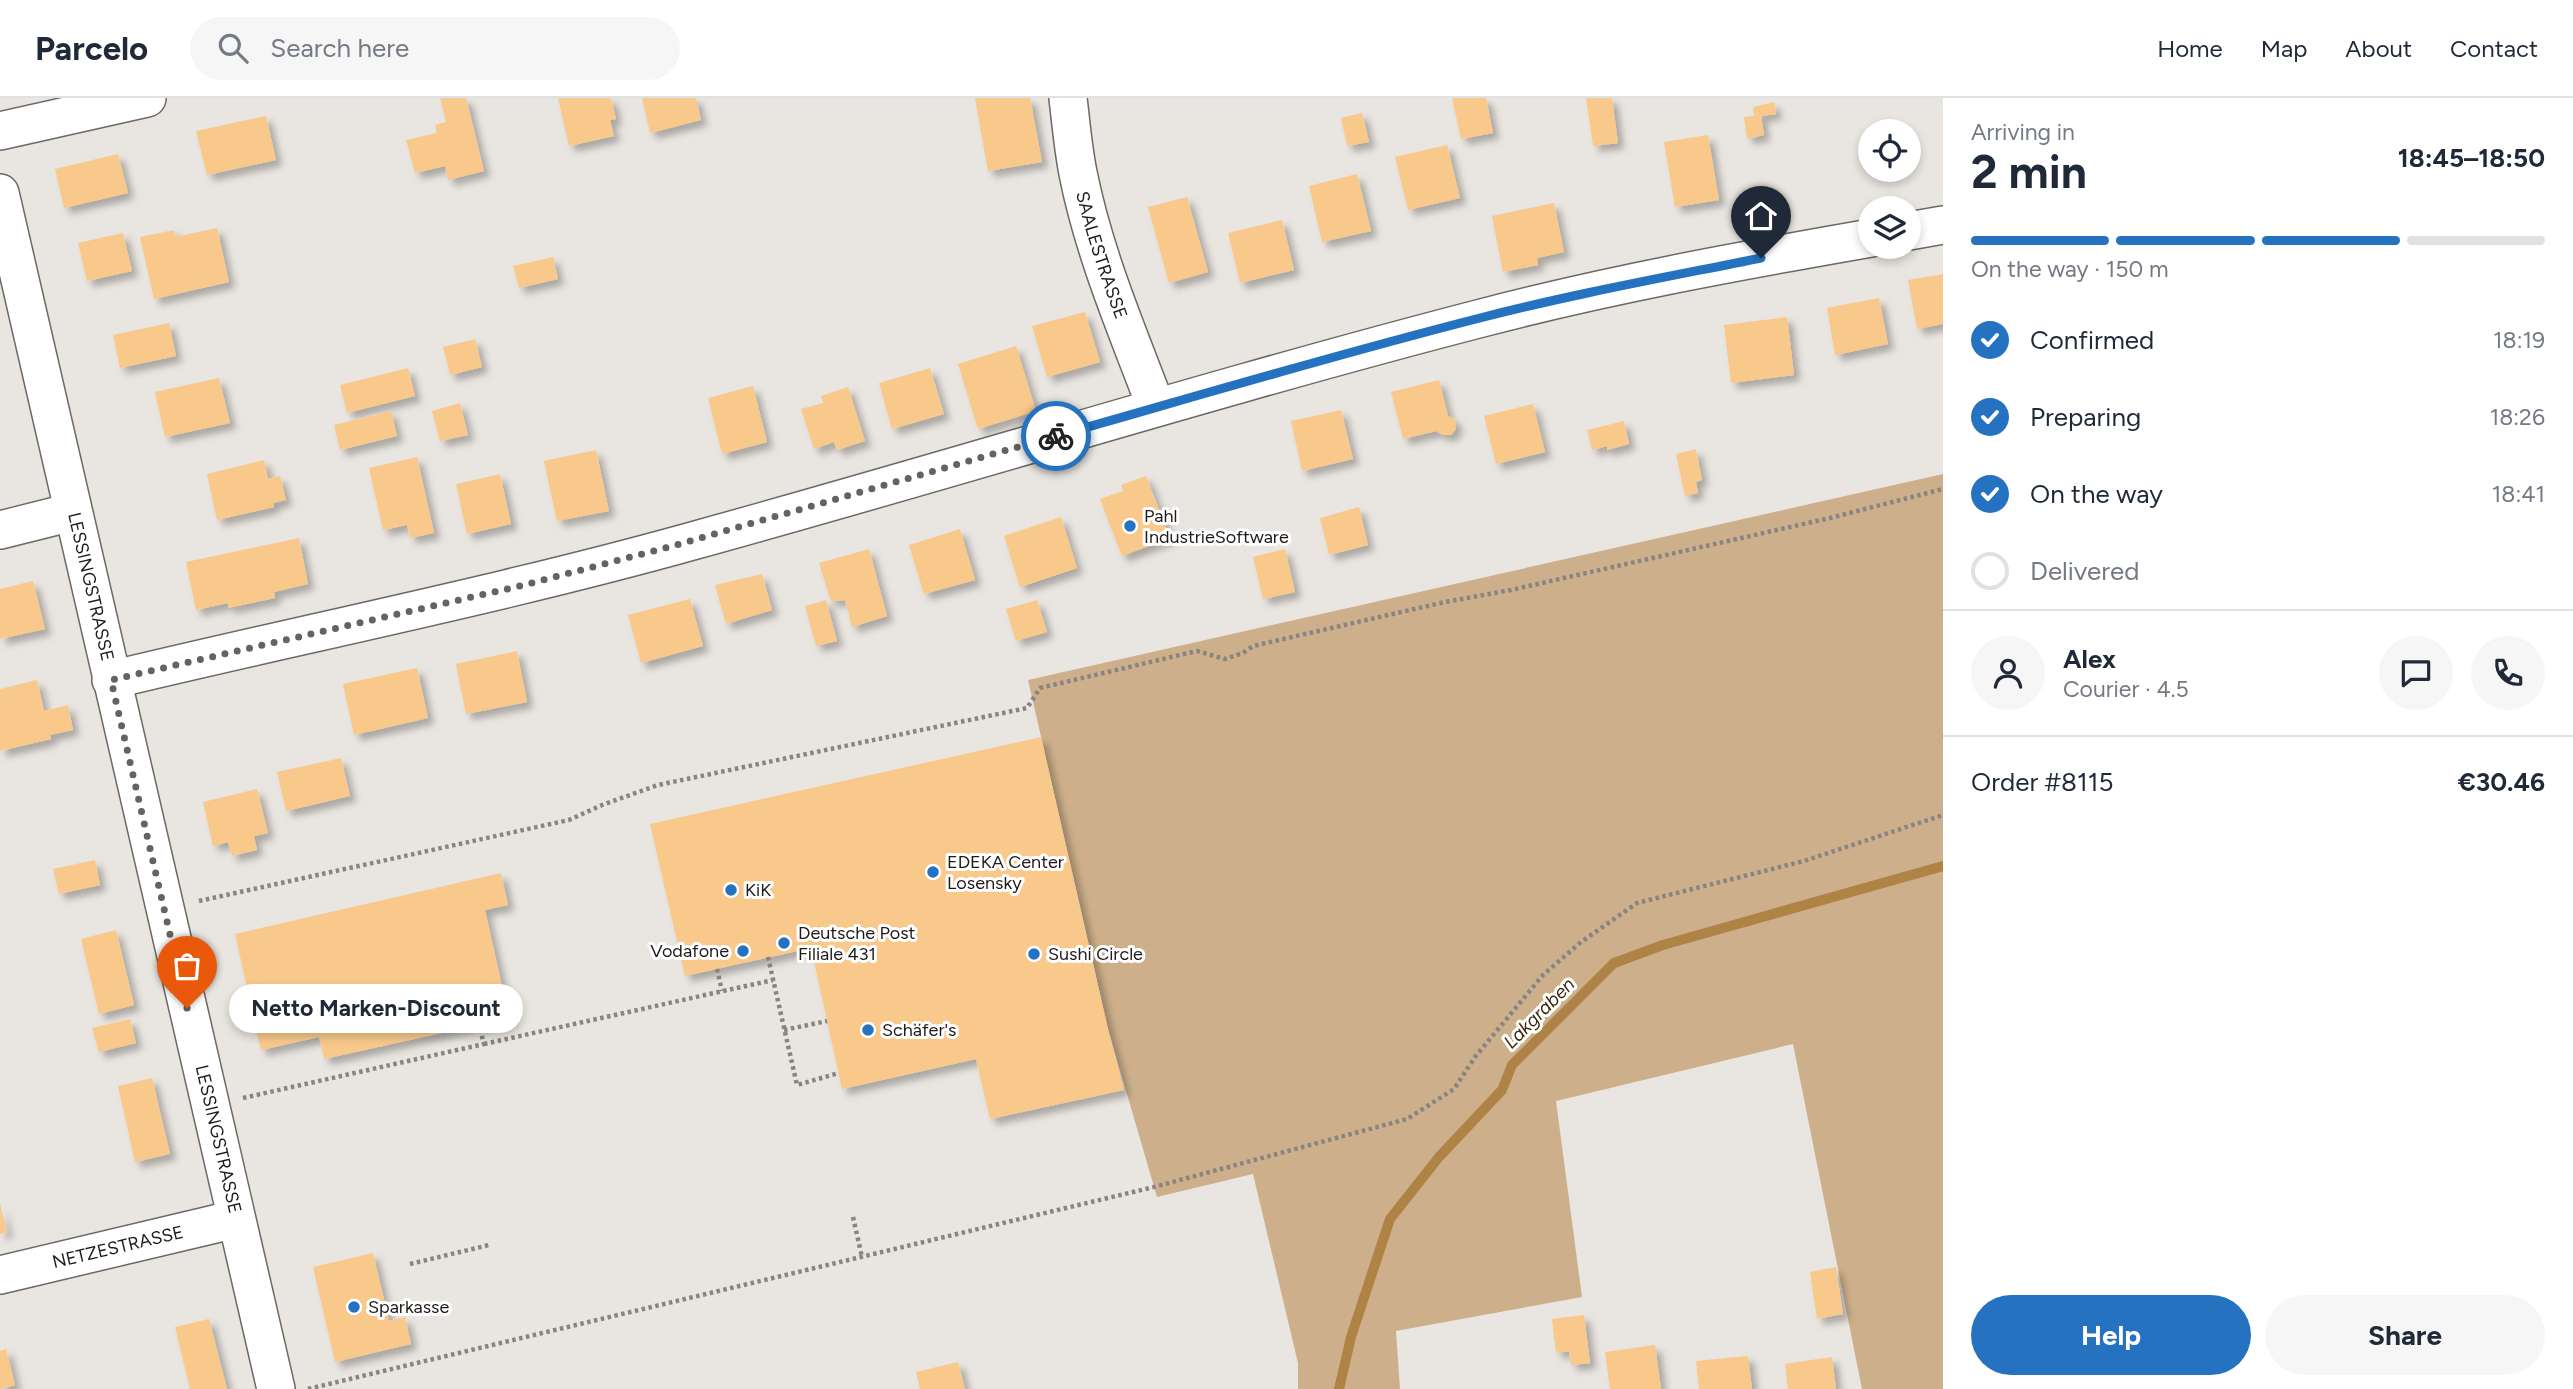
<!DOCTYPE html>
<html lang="en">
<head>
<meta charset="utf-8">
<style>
	:root { --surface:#fff; --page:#f6f6f7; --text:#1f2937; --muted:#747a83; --line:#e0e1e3; --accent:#2572c1 }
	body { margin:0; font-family:Figtree,sans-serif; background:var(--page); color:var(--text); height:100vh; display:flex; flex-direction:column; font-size:26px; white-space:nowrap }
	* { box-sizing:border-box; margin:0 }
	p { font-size:23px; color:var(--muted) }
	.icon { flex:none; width:38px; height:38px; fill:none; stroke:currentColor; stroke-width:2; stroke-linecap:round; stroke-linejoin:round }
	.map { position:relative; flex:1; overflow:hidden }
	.drawer { display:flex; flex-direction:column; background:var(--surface); width:630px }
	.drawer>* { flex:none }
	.fabs { position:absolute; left:1858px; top:21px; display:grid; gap:14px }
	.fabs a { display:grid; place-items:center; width:63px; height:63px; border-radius:50%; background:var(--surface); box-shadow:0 4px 10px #0003; font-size:35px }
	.pin { position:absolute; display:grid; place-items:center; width:60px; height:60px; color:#fff; margin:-72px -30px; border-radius:50% 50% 50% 0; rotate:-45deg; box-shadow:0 0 7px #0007 }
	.pin .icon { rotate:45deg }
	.courier { position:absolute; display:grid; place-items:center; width:70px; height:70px; margin:-35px; border:5px solid #2572c1; border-radius:50%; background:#fff; color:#222; box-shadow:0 2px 9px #0007 }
	.bubble { position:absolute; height:49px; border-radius:24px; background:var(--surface); box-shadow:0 4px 10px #0003; font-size:23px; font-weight:700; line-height:49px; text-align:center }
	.overview em { font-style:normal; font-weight:700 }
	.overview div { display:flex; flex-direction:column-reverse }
	.overview { display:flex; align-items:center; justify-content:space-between; height:119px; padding:0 28px }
	h1 { font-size:46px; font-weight:700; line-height:52px }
	.bar { display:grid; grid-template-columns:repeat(4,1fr); gap:10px 7px; align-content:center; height:84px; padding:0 28px }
	.bar i { height:9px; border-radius:5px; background:var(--line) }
	.bar .selected { background:var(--accent) }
	.bar p { grid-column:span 4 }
	.line { display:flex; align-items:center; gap:18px; padding:0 28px; border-top:2px solid var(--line) }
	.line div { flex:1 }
	.round { display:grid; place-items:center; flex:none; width:74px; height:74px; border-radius:37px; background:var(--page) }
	ol { padding:0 28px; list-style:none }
	li { display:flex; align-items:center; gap:21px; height:77px }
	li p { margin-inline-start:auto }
	li .icon { padding:7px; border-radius:50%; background:var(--accent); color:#fff; stroke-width:4 }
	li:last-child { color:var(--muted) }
	li i { width:38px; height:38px; border:4px solid var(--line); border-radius:50% }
	.button { display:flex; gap:14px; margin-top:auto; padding:14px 28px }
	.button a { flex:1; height:80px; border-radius:42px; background:var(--accent); color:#fff; font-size:28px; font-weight:700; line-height:80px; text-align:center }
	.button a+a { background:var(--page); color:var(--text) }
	header { display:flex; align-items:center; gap:42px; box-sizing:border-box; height:98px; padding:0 35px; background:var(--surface); border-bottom:2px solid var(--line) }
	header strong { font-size:33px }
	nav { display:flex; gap:38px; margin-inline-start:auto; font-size:24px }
	.search { width:490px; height:63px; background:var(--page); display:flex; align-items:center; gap:18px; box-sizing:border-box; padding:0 24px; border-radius:38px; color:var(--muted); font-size:26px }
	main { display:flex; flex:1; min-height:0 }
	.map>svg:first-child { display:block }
	.green { fill:#cdb08b }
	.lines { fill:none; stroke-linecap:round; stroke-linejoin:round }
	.stream { stroke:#af8246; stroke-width:10 }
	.building { fill:#f8c98b; filter:url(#shadow) }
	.minor-casing { stroke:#6c6965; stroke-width:40 }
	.path { stroke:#878481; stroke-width:4.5; stroke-dasharray:3.5 3.5; stroke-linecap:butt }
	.minor { stroke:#fff; stroke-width:37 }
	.done { stroke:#656260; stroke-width:7; stroke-dasharray:0 12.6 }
	.route { stroke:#2572c1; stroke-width:9 }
	.poi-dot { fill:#2572c1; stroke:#fff; stroke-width:2.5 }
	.labels { text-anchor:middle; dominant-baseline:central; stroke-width:6; stroke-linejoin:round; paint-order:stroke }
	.street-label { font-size:18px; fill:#1e1c1b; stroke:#fff }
	.poi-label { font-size:18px; fill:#1e1c1b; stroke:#fff; text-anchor:start }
	.water-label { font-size:19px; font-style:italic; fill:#3f2b10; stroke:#fff }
</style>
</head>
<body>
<header>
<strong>Parcelo</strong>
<div class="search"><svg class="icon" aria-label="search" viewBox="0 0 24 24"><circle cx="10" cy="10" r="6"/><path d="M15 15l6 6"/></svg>Search here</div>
<nav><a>Home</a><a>Map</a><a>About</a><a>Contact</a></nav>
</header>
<main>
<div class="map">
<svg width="1943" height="1291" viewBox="0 0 1943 1291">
	<defs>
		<filter id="shadow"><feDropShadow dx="6" dy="6" stdDeviation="3.5" flood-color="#0004"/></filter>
	</defs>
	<rect width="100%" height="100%" fill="#e9e5e0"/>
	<!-- green -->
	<path class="green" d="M1943 376V1291H1862L1793 946 1556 1003 1582 1199 1396 1233 1400 1291H1298V1265L1253 1076 1157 1099 1108 931 1028 582Z"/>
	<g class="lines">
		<!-- stream -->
		<path class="stream" d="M1339 1291 1351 1239 1390 1121 1439 1059 1502 992 1512 967 1614 865 1663 847 1943 768"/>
	</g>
	<!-- building -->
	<g class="building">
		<path d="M440 0H466L484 73 448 82 445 68 415 75 406 42 437 35 435 27 446 24Z"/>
		<path d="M558 0H611L616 21 610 22 614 38 569 48Z"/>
		<path d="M642 0H696L701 22 650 35Z"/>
		<path d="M975 0H1030L1042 64 988 73Z"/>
		<path d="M1452 0H1486L1493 35 1461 41Z"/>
		<path d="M1586 0H1612L1618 45 1593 48Z"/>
		<path d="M1774 4 1776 16 1761 18 1764 37 1747 41 1744 19 1754 18 1753 9Z"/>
		<path d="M1362 15 1369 44 1347 48 1341 20Z"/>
		<path d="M266 18 276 62 207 77 196 33Z"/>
		<path d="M1708 37 1719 102 1675 109 1664 44Z"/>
		<path d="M1447 47 1460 100 1408 112 1395 59Z"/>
		<path d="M118 56 128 95 64 110 55 71Z"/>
		<path d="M1357 76 1371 133 1322 144 1309 88Z"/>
		<path d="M1187 99 1208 174 1169 185 1148 109Z"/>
		<path d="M1554 105 1564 154 1537 160 1538 167 1503 174 1492 118Z"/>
		<path d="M1282 122 1294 172 1240 185 1228 135Z"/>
		<path d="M217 130 229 184 154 201 140 139 174 132 175 139Z"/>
		<path d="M123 135 132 173 87 183 78 145Z"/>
		<path d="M553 159 558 181 519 190 513 168Z"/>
		<path d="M1943 176V226L1917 231 1908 182Z"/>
		<path d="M1879 200 1888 246 1835 257 1827 210Z"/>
		<path d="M1085 214 1100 264 1047 279 1032 228Z"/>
		<path d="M1787 219 1794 277 1731 285 1724 227Z"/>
		<path d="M169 225 176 258 120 270 113 237Z"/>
		<path d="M475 241 482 269 450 277 443 249Z"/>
		<path d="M1016 248 1036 313 978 331 958 266Z"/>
		<path d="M408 270 415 298 347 315 340 287Z"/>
		<path d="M930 270 944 316 892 331 879 285Z"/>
		<path d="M219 280 230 325 165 339 155 294Z"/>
		<path d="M1439 282 1448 318 1455 321 1456 331 1451 337H1443L1436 333 1403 341 1391 294Z"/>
		<path d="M753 288 767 344 722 356 708 300Z"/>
		<path d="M848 289 865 343 837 352 834 344 814 351 801 311 823 305 821 298Z"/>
		<path d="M460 305 468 337 440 343 432 313Z"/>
		<path d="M1533 306 1545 354 1496 366 1484 318Z"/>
		<path d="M1341 312 1353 361 1302 373 1291 323Z"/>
		<path d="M391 313 397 338 340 352 334 327Z"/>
		<path d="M1624 323 1629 346 1607 352V348L1592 352 1587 332Z"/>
		<path d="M1696 351 1702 382 1696 384 1698 395 1685 398 1676 356Z"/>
		<path d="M596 352 609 413 557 423 544 363Z"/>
		<path d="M417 359 434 435 410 440 407 427 383 432 369 370Z"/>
		<path d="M264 362 268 381 280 378 286 402 273 405 274 409 217 422 207 376Z"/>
		<path d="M500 376 511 426 467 436 456 386Z"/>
		<path d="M1146 378 1170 440 1122 458 1100 401 1123 393 1121 387Z"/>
		<path d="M1359 409 1368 447 1329 457 1320 420Z"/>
		<path d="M1061 419 1077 470 1020 489 1004 438Z"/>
		<path d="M960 431 975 482 924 496 909 447Z"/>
		<path d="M299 440 308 486 274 494 275 500 228 510V505L196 512 186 464Z"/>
		<path d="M869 451 887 518 852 529 845 502 831 503 819 465Z"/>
		<path d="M1285 451 1295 494 1263 501 1253 459Z"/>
		<path d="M762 476 772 512 726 526 715 487Z"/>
		<path d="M33 483 45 531 0 541V491Z"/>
		<path d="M690 501 703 548 641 565 628 517Z"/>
		<path d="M826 502 837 543 816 548 805 508Z"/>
		<path d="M1037 502 1047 534 1016 543 1006 511Z"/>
		<path d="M517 553 527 604 466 616 456 566Z"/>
		<path d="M417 570 428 620 354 637 343 586Z"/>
		<path d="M37 582 44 613 68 607 73 632 50 637 51 641 0 653V591Z"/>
		<path d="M1041 639 1108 931 1124 992 990 1021 976 961 842 991 811 850 685 878 650 726Z"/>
		<path d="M341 660 350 698 286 713 277 674Z"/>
		<path d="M257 691 268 735 254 738 257 752 232 758 228 744 213 748 203 704Z"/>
		<path d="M95 762 100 787 59 796 53 771Z"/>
		<path d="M501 775 508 807 485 812 509 920 324 961 319 939 261 952 235 836Z"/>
		<path d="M116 832 134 907 99 916 81 841Z"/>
		<path d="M130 921 136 945 99 954 92 930Z"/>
		<path d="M152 980 170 1056 135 1064 118 988Z"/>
		<path d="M0 1106 7 1134 0 1136Z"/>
		<path d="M373 1155 389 1223 405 1219 411 1246 335 1264 313 1169Z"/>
		<path d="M1836 1169 1843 1216 1817 1221 1810 1174Z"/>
		<path d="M1584 1217 1590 1265 1571 1267 1569 1253 1556 1255 1552 1221Z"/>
		<path d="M209 1221 227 1291H190L175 1229Z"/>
		<path d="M1655 1247 1661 1291H1610L1605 1254Z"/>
		<path d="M6 1251 15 1287 0 1291V1253Z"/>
		<path d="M1748 1258 1752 1291H1699L1696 1263Z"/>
		<path d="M1832 1259 1836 1291H1788L1785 1266Z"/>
		<path d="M958 1264 965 1291H920L916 1274Z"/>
	</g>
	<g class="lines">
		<defs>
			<g id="minor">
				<path id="s1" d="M1068 0C1071 25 1073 50 1078 75 1094 156 1127 232 1156 309"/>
				<path d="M0 33 147 0"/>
				<path id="s2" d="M0 95 276 1291"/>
				<path d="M1909 133 1943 127"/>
				<path d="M0 432 72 414"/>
				<path d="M111 582C306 535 503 496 696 442 957 370 1216 289 1478 221 1607 187 1739 163 1871 140"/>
				<path id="s3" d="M0 1177 236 1121"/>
			</g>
		</defs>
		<!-- minor casing -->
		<use href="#minor" class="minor-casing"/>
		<!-- path -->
		<g class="path">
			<path d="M199 803 569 722 602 707 658 687 1027 610 1040 590 1197 553 1225 561 1243 555 1253 548 1445 504 1511 492 1830 420 1943 391"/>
			<path d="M768 859 797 987 839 975"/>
			<path d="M717 871 722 893"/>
			<path d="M784 932 827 923"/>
			<path d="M484 946 773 882"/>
			<path d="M243 1000 484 946 479 927"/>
			<path d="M853 1119 862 1159"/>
			<path d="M410 1166 489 1147"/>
			<path d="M308 1291 1154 1089 1407 1021 1454 991 1475 959 1543 877 1581 844 1637 805 1804 763 1943 717"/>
		</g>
		<!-- minor -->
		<use href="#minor" class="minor"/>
	</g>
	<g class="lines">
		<!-- done -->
		<path class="done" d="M187 910 111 582 520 488 669 449 1056 338"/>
		<!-- route -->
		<path class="route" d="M1056 338C1197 298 1338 256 1480 220 1573 196 1667 179 1761 160"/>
	</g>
	<!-- markers -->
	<g class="poi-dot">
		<circle cx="1130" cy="428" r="7"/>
		<circle cx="933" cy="774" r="7"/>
		<circle cx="731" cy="792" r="7"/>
		<circle cx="784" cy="845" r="7"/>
		<circle cx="743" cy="853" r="7"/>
		<circle cx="1034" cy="856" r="7"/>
		<circle cx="868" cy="932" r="7"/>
		<circle cx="354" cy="1209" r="7"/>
	</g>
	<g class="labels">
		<!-- street labels -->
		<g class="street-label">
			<text stroke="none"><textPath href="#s1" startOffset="161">SAALESTRASSE</textPath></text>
			<text stroke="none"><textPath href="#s2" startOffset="404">LESSINGSTRASSE</textPath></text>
			<text stroke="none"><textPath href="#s2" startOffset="971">LESSINGSTRASSE</textPath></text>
			<text stroke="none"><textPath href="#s3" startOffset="121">NETZESTRASSE</textPath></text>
		</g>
		<!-- poi labels -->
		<g class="poi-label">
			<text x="1144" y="418">Pahl<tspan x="1144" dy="21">IndustrieSoftware</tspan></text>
			<text x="947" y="764">EDEKA Center<tspan x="947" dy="21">Losensky</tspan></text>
			<text x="745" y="792">KiK</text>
			<text x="798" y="835">Deutsche Post<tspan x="798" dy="21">Filiale 431</tspan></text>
			<text x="729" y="853" text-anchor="end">Vodafone</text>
			<text x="1048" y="856">Sushi Circle</text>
			<text x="882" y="932">Schäfer's</text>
			<text x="368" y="1209">Sparkasse</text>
		</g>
		<!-- water labels -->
		<g class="water-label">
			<text transform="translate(1539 915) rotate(-45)">Lakgraben</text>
		</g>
	</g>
</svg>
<div class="fabs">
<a><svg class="icon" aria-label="locate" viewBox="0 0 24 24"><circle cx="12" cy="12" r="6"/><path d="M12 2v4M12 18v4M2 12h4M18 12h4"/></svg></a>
<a><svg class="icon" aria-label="layers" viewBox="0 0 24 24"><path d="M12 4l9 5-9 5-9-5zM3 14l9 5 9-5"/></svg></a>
</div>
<div class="pin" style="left:187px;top:910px;background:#ea580c"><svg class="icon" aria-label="bag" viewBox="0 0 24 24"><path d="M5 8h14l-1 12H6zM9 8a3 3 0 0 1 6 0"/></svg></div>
<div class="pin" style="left:1761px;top:160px;background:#1f2937"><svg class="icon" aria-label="home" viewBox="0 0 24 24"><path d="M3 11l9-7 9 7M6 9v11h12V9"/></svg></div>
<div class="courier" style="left:1056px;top:338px"><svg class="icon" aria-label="bike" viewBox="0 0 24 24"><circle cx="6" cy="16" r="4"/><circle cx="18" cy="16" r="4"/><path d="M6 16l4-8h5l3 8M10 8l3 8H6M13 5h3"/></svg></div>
<div class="bubble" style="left:229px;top:886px;width:294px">Netto Marken-Discount</div>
</div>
<section class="drawer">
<div class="overview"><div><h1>2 min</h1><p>Arriving in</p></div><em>18:45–18:50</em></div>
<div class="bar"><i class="selected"></i><i class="selected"></i><i class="selected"></i><i></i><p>On the way · 150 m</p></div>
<ol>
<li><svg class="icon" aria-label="check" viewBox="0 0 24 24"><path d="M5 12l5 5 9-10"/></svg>Confirmed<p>18:19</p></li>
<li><svg class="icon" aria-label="check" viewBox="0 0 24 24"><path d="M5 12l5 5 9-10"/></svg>Preparing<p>18:26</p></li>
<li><svg class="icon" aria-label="check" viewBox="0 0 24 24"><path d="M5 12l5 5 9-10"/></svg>On the way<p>18:41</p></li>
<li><i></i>Delivered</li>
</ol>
<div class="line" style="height:126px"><a class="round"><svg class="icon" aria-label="person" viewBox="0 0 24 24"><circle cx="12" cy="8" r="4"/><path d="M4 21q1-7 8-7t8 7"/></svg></a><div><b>Alex</b><p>Courier · 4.5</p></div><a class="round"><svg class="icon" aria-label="chat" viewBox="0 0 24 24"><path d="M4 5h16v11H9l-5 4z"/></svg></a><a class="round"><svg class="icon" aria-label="phone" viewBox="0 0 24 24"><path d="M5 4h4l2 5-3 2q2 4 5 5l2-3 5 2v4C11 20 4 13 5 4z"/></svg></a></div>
<div class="line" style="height:91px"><div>Order #8115</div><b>€30.46</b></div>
<div class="button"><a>Help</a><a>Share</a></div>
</section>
</main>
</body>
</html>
